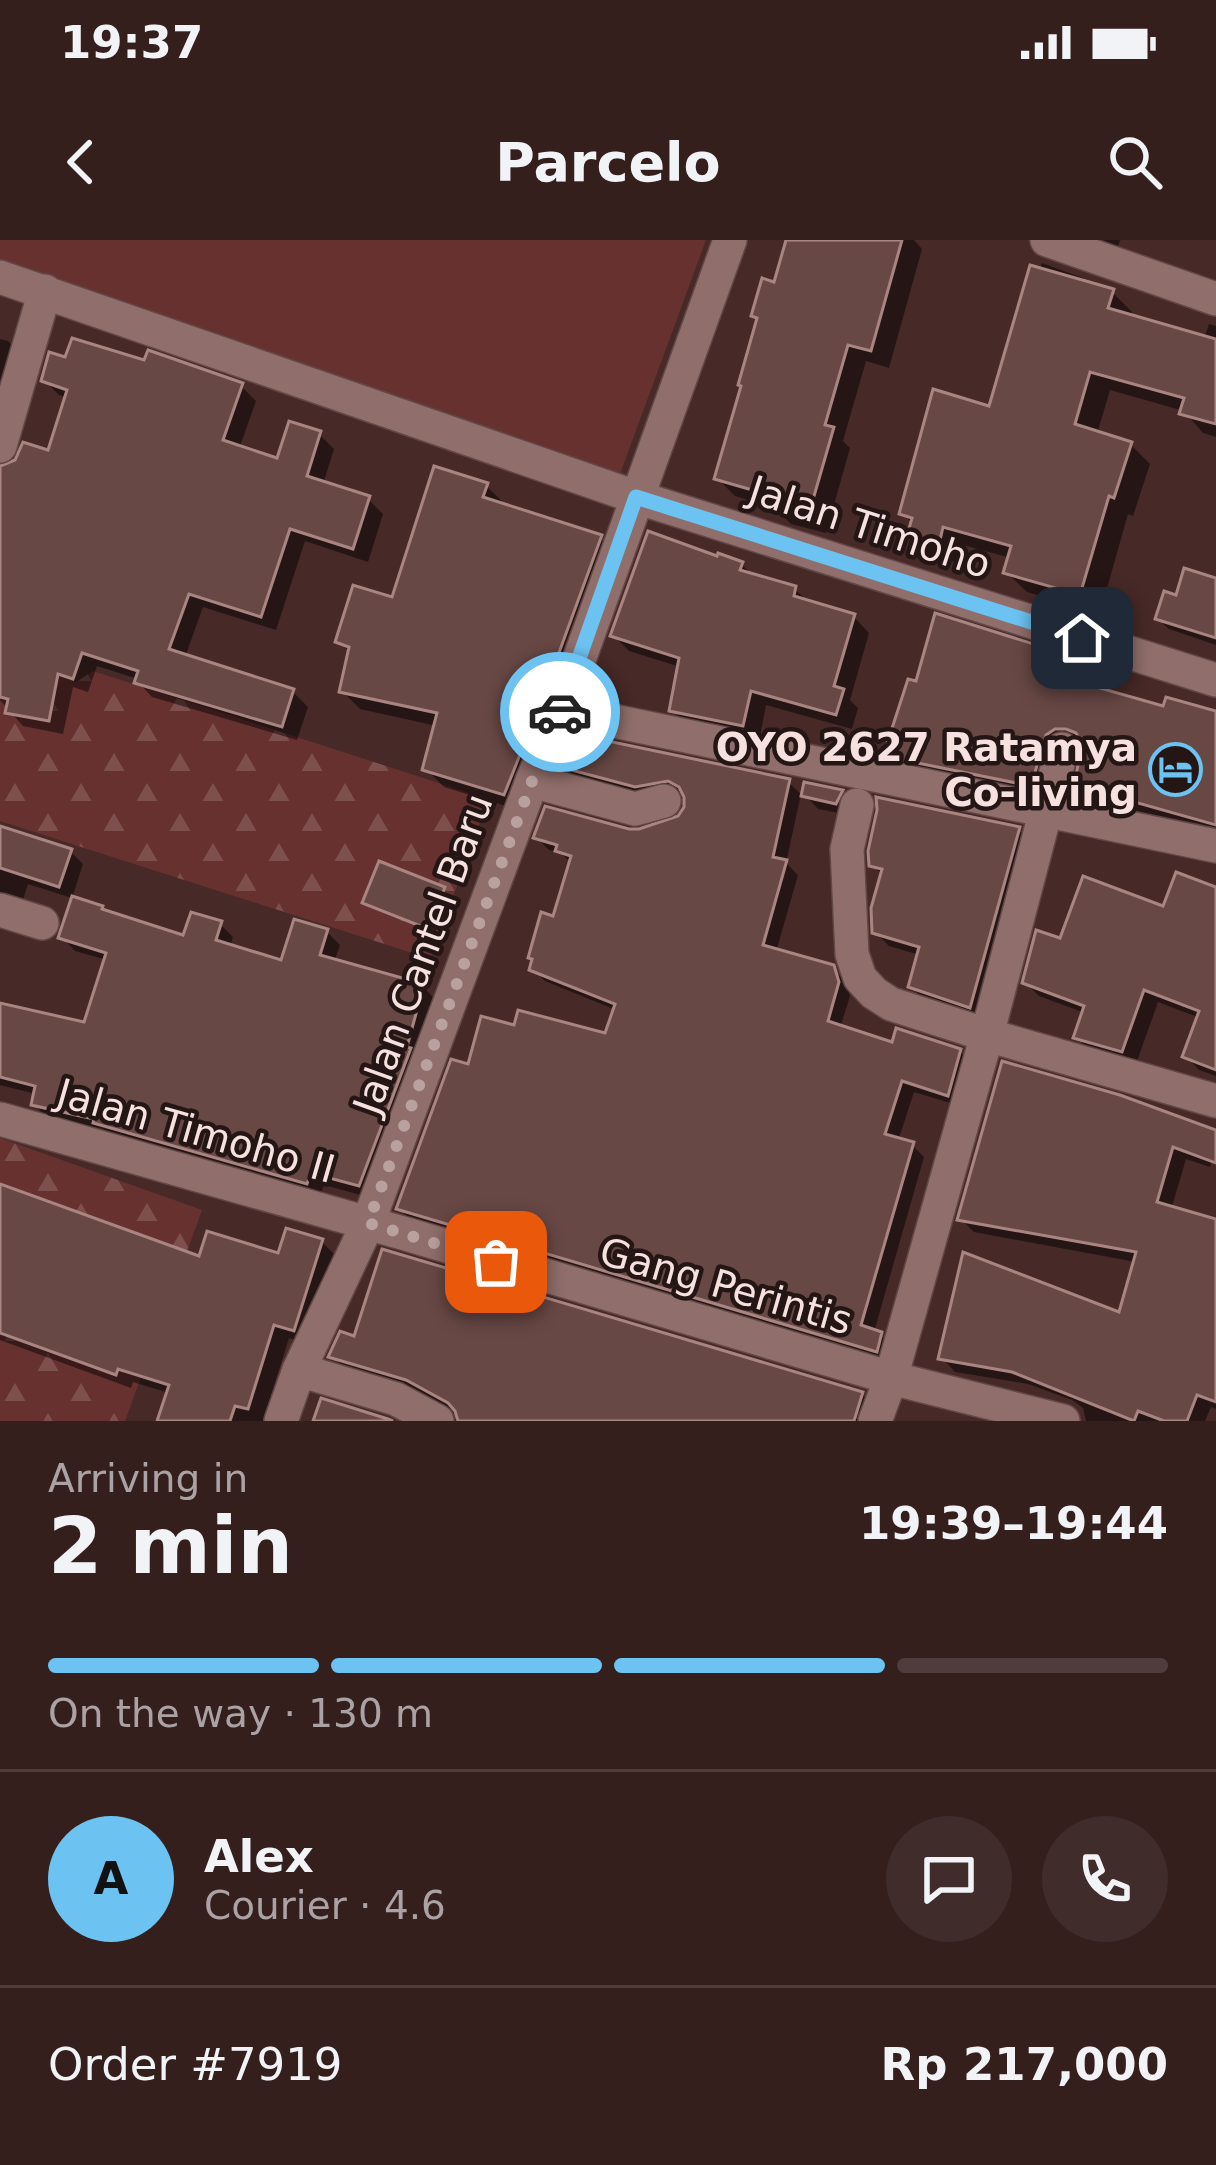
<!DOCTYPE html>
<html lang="en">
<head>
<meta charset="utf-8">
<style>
	:root { --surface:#351f1d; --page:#402c2a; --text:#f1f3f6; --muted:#aaa2a4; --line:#4f3d3b; --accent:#6cc3f2 }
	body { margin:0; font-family:"DejaVu Sans",sans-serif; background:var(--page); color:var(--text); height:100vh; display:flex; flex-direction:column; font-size:45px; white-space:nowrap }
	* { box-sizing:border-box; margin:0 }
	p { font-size:39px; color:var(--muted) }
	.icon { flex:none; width:66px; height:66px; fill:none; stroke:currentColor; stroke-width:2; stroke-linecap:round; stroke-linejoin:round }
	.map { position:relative; height:1181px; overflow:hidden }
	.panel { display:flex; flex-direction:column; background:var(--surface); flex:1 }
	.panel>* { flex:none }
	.pin { position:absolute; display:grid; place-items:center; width:102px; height:102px; color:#fff; margin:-51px; border-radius:24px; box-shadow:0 6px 18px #0006 }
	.courier { position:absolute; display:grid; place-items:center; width:120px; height:120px; margin:-60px; border:9px solid #6cc3f2; border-radius:50%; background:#fff; color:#222; box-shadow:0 3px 15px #0007 }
	.summary em { font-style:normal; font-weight:700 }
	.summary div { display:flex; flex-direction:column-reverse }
	.summary { display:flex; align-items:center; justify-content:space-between; height:204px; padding:0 48px }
	h1 { font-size:78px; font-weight:700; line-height:90px }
	.bar { display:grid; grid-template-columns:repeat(4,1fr); gap:18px 12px; align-content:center; height:144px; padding:0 48px }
	.bar i { height:15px; border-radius:9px; background:var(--line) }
	.bar .active { background:var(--accent) }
	.bar p { grid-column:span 4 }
	.line { display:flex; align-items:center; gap:30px; padding:0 48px; border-top:3px solid var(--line) }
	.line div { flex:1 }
	.round { display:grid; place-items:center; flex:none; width:126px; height:126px; border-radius:63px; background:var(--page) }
	.status { display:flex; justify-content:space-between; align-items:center; height:84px; padding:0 60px; background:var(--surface); direction:ltr }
	.status svg { height:33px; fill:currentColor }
	header { display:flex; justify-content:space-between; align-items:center; height:156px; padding:0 48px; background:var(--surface); font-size:54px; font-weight:700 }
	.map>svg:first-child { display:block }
	.grass { fill:#67312f }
	.forest { fill:url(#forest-firs) }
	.shadow { fill:#0007 }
	.building { fill:#684845; stroke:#a98581; stroke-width:3 }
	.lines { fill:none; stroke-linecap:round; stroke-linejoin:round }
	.minor-casing { stroke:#614746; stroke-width:36 }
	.minor { stroke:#906e6b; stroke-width:33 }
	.done { stroke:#b9a19f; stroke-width:12; stroke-dasharray:0 21.6 }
	.route { stroke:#6cc3f2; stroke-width:15 }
	.labels { text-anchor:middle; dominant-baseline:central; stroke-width:9; stroke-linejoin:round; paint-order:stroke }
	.street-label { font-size:39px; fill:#f6e1df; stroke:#241615 }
	.poi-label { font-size:39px; font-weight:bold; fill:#f6e1df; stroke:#241615; text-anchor:end }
</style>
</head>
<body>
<div class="status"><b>19:37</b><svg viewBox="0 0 49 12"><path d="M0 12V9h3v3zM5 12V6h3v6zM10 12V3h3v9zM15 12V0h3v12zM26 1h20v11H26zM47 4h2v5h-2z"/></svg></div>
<header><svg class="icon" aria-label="back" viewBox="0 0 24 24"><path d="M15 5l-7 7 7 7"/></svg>Parcelo<svg class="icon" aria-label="search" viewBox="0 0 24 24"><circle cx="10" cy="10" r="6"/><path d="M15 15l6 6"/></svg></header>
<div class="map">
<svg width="1216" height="1181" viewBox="0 0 1216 1181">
	<defs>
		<pattern id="forest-firs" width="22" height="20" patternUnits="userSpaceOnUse" patternTransform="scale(3)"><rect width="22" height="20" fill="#67312f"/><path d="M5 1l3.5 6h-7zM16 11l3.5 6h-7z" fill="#7d4f4d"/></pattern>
	</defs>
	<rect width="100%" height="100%" fill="#472927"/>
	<!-- grass -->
	<path class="grass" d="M0 0H706L620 234 0 22Z"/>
	<!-- forest -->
	<g class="forest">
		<path d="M0 418 76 442 93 431 488 559 431 719 0 581Z"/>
		<path d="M0 898 202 970 125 1181H0Z"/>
	</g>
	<!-- shadow -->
	<g class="shadow">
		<path d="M789 0H914L922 9 889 128 866 121 843 201 850 208 826 293 791 284 775 268 735 256 717 238 759 80 754 75 776 45Z"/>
		<path d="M1077 0H1120L1116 13Z"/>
		<path d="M1042 23 1083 38 1091 46 1112 52 1132 72 1131 78 1204 99 1209 84 1216 86V197L1203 193 1184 171 1110 150 1097 194 1130 204 1150 224 1133 276 1128 274 1100 373 1027 352 1007 333 1011 318 963 305 958 323 930 315 910 295 913 284 902 273 991 170Z"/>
		<path d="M0 99 8 101 23 116 0 195Z"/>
		<path d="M44 140 241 146 256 161 239 209 279 221 319 194 334 209 323 244 368 259 383 274 368 322 305 301 276 390 203 367 185 417 293 452 308 467 297 500 152 457 138 442V439L97 426 88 452 73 447 63 494 23 486 0 460V229L50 214 68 158 59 155Z"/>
		<path d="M486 246 504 263 503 266 600 298 618 316 522 571 444 547 426 529 437 486 360 469 342 451 351 413 338 401 394 361Z"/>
		<path d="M741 324 755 337 795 349 810 364 853 376 869 393 850 460 858 468 852 489 766 465 759 501 689 486 672 470 680 427 629 411 613 395Z"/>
		<path d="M1216 342V405L1169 389 1158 379 1178 358Z"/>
		<path d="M1080 422 1093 436 1089 449 1165 470 1216 474V593L1091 558 1077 544 1086 504 1082 501 1070 502 1044 558 900 528 887 515Z"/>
		<path d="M564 526 788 542 801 554 786 623 798 635 776 712 832 728 845 741 850 756 840 788 894 806 960 811 972 824 960 866 914 852 898 901 912 905 924 917 874 1092 880 1095 893 1107 888 1122 411 981 399 968 470 828 516 789 607 797 616 770 545 741 533 729 555 679 572 624 561 613 549 610 537 598 629 592 680 579 687 568 683 551 649 558 576 538Z"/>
		<path d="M841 553 854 566 849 575 818 569 805 555Z"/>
		<path d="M0 589 70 611 83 624 72 658 28 644 22 663 0 667Z"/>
		<path d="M1018 590 1032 603 984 779 924 760 911 746 920 715 889 706 875 692 883 636 872 624Z"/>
		<path d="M443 650 449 656 435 693 372 668 366 662Z"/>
		<path d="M1216 650V836L1199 830 1186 816 1200 778 1158 762 1136 824 1090 811 1076 797 1085 773 1039 756 1026 743 1062 702 1165 670Z"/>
		<path d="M106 673 185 699 220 684 233 697 230 707 283 724 327 692 340 705 334 722 423 747 436 760 372 958 324 945 320 956 109 896 103 889 47 878 34 864 36 854 0 845V765L87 785 107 720 75 711 62 697Z"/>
		<path d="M1004 825 1216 901 1210 927 1186 919 1171 970 1216 981V1169L1211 1167 1205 1181H1086L1083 1168 1072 1160 1028 1144 955 1132 942 1118 1121 1076 1136 1022 974 992 961 979Z"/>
		<path d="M0 947 201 1020 280 1017 322 1002 337 1017 308 1104 289 1098 263 1181H167L169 1153 133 1142 131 1148 0 1100Z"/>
		<path d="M332 1116 862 1154 877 1169 873 1181H461L459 1173 420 1153 347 1131Z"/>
	</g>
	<!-- building -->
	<g class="building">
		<path d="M786 0H902L871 111 848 105 825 185 834 187 808 277 770 266 773 256 714 239 741 146 738 145 757 78 751 76 762 38 774 42Z"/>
		<path d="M1030 25 1114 49 1108 68 1216 99V184L1179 174 1184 158 1090 132 1075 184 1132 202 1114 258 1109 256 1080 355 1003 333 1011 306 943 287 939 305 907 296 912 278 899 274 933 149 989 166Z"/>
		<path d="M72 98 144 120 148 110 243 143 223 200 277 218 289 181 321 191 307 236 370 256 353 309 290 289 261 377 189 354 169 409 294 449 282 487 134 443 138 431 82 413 73 439 58 434 49 481 5 473 8 459 0 457V226L15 220 23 202 48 210 67 150 41 141 49 112 65 117Z"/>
		<path d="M434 226 488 243 483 257 602 295 541 462 504 555 422 530 437 473 339 452 349 407 335 402 353 345 392 357Z"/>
		<path d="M648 291 717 316 718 313 743 322 740 330 796 346 794 356 855 374 834 446 844 449 836 475 751 451 743 486 669 471 679 418 610 396Z"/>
		<path d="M1184 328 1216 338V398L1155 379 1164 351 1176 355Z"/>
		<path d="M935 373 1081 419 1075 441 1163 466 1166 457 1216 471V585L1074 545 1082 505 1076 493 1066 489H1055L1046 495 1031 546 883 516 908 439 916 441Z"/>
		<path d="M574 494 790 539 773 617 787 620 763 705 834 725 839 742 828 781 892 802 896 788 961 809 948 856 902 841 885 894 914 902 861 1085 882 1092 877 1112 396 969 451 819 468 824 481 776 514 785 518 770 605 793 615 764 529 730 532 719 528 718 541 672 553 676 571 616 555 611 557 605 533 598 545 566 629 589H639L678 576 684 567V557L679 547 668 541 635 547 560 527Z"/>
		<path d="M804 542 843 550 836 564 801 556Z"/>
		<path d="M876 557 1020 587 970 768 908 747 919 707 872 693 871 668 882 629 869 626 868 611 877 570Z"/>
		<path d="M0 586 72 609 59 647 0 628Z"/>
		<path d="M379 621 445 647 428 689 362 663Z"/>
		<path d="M1176 632 1216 647V830L1182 817 1199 771 1144 750 1122 812 1073 798 1084 766 1022 743 1036 690 1060 698 1083 636 1163 666Z"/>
		<path d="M72 656 103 666 102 669 183 695 191 672 222 681 216 700 281 720 294 679 328 689 320 715 424 744 407 807 411 808 359 946 311 933 307 944 93 883 94 879 31 865 35 846 0 837V763L84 782 106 713 58 698Z"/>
		<path d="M1002 821 1120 855 1216 890V923L1173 907 1157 962 1216 979V1162L1197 1155 1187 1181H1164L1138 1171 1134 1181 1012 1132 938 1119 963 1012 1119 1072 1136 1012 957 980Z"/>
		<path d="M0 944 199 1016 207 991 278 1013 286 988 323 999 294 1091 274 1085 248 1169 235 1166 230 1181H157L169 1145 118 1129 116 1135 0 1093Z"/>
		<path d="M382 1009 863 1152 854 1181H458L455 1171 448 1163 406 1140 328 1117 340 1091 354 1096Z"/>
		<path d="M321 1158 388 1179 393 1181H313Z"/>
	</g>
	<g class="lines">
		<defs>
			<g id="minor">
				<path d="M1047 0 1216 59"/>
				<path d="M0 37 636 257 1216 440"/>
				<path d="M0 206 45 51"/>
				<path d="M561 470 1216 606"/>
				<path d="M532 541 635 569 664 561"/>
				<path d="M857 565 847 609 852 714 860 738 874 753 891 764 987 795 1062 509"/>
				<path d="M0 670 42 683"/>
				<path d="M0 879 406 994 891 1138 1063 1181"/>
				<path d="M299 1130 396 1159 437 1181"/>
				<path d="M281 1181 299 1130 368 983 532 541 561 470 730 0"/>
				<path d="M875 1181 891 1138 987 795 1216 861"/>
			</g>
		</defs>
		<!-- minor casing -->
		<use href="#minor" class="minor-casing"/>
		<!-- minor -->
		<use href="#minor" class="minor"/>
	</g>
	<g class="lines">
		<!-- done -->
		<path class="done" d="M496 1022 368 983 532 541 560 472"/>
		<!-- route -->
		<path class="route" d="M560 472 636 257 1082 398"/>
	</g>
	<!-- icons -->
	<defs>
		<symbol id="hotel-ring" viewBox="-11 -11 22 22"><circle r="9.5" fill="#241615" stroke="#6cc3f2" stroke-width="1.5"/><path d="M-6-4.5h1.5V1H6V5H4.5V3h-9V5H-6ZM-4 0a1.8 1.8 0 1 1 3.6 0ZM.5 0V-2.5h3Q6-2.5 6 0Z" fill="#6cc3f2"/></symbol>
	</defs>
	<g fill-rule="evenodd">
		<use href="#hotel-ring" x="1146" y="500" width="59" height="59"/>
	</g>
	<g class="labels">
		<!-- street labels -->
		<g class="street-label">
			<text transform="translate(870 287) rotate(18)">Jalan Timoho</text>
			<text transform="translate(423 714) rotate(-70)">Jalan Cantel Baru</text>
			<text transform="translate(196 891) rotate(16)">Jalan Timoho II</text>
			<text transform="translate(726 1046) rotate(16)">Gang Perintis</text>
		</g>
		<!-- poi labels -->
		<g class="poi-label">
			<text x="1137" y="507">OYO 2627 Ratamya<tspan x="1137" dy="45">Co-living</tspan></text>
		</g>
	</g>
</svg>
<div class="pin" style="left:496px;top:1022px;background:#ea580c"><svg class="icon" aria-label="bag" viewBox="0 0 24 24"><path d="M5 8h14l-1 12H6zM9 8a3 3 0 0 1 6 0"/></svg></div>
<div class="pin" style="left:1082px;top:398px;background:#1f2937"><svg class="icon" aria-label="home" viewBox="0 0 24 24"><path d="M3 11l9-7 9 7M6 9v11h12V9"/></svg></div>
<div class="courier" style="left:560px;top:472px"><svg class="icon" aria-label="car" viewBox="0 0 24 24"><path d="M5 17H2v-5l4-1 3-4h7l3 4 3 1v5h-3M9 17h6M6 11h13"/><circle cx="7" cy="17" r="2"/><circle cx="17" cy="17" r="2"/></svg></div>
</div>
<section class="panel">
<div class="summary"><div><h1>2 min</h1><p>Arriving in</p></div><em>19:39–19:44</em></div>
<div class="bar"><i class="active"></i><i class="active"></i><i class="active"></i><i></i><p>On the way · 130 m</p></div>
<div class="line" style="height:216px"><b class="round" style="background:var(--accent);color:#111">A</b><div><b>Alex</b><p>Courier · 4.6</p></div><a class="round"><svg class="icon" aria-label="chat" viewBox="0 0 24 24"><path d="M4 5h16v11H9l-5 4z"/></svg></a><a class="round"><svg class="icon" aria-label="phone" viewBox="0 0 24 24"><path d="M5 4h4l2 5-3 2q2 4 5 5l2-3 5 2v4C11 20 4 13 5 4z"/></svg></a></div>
<div class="line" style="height:156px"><div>Order #7919</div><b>Rp 217,000</b></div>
</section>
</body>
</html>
